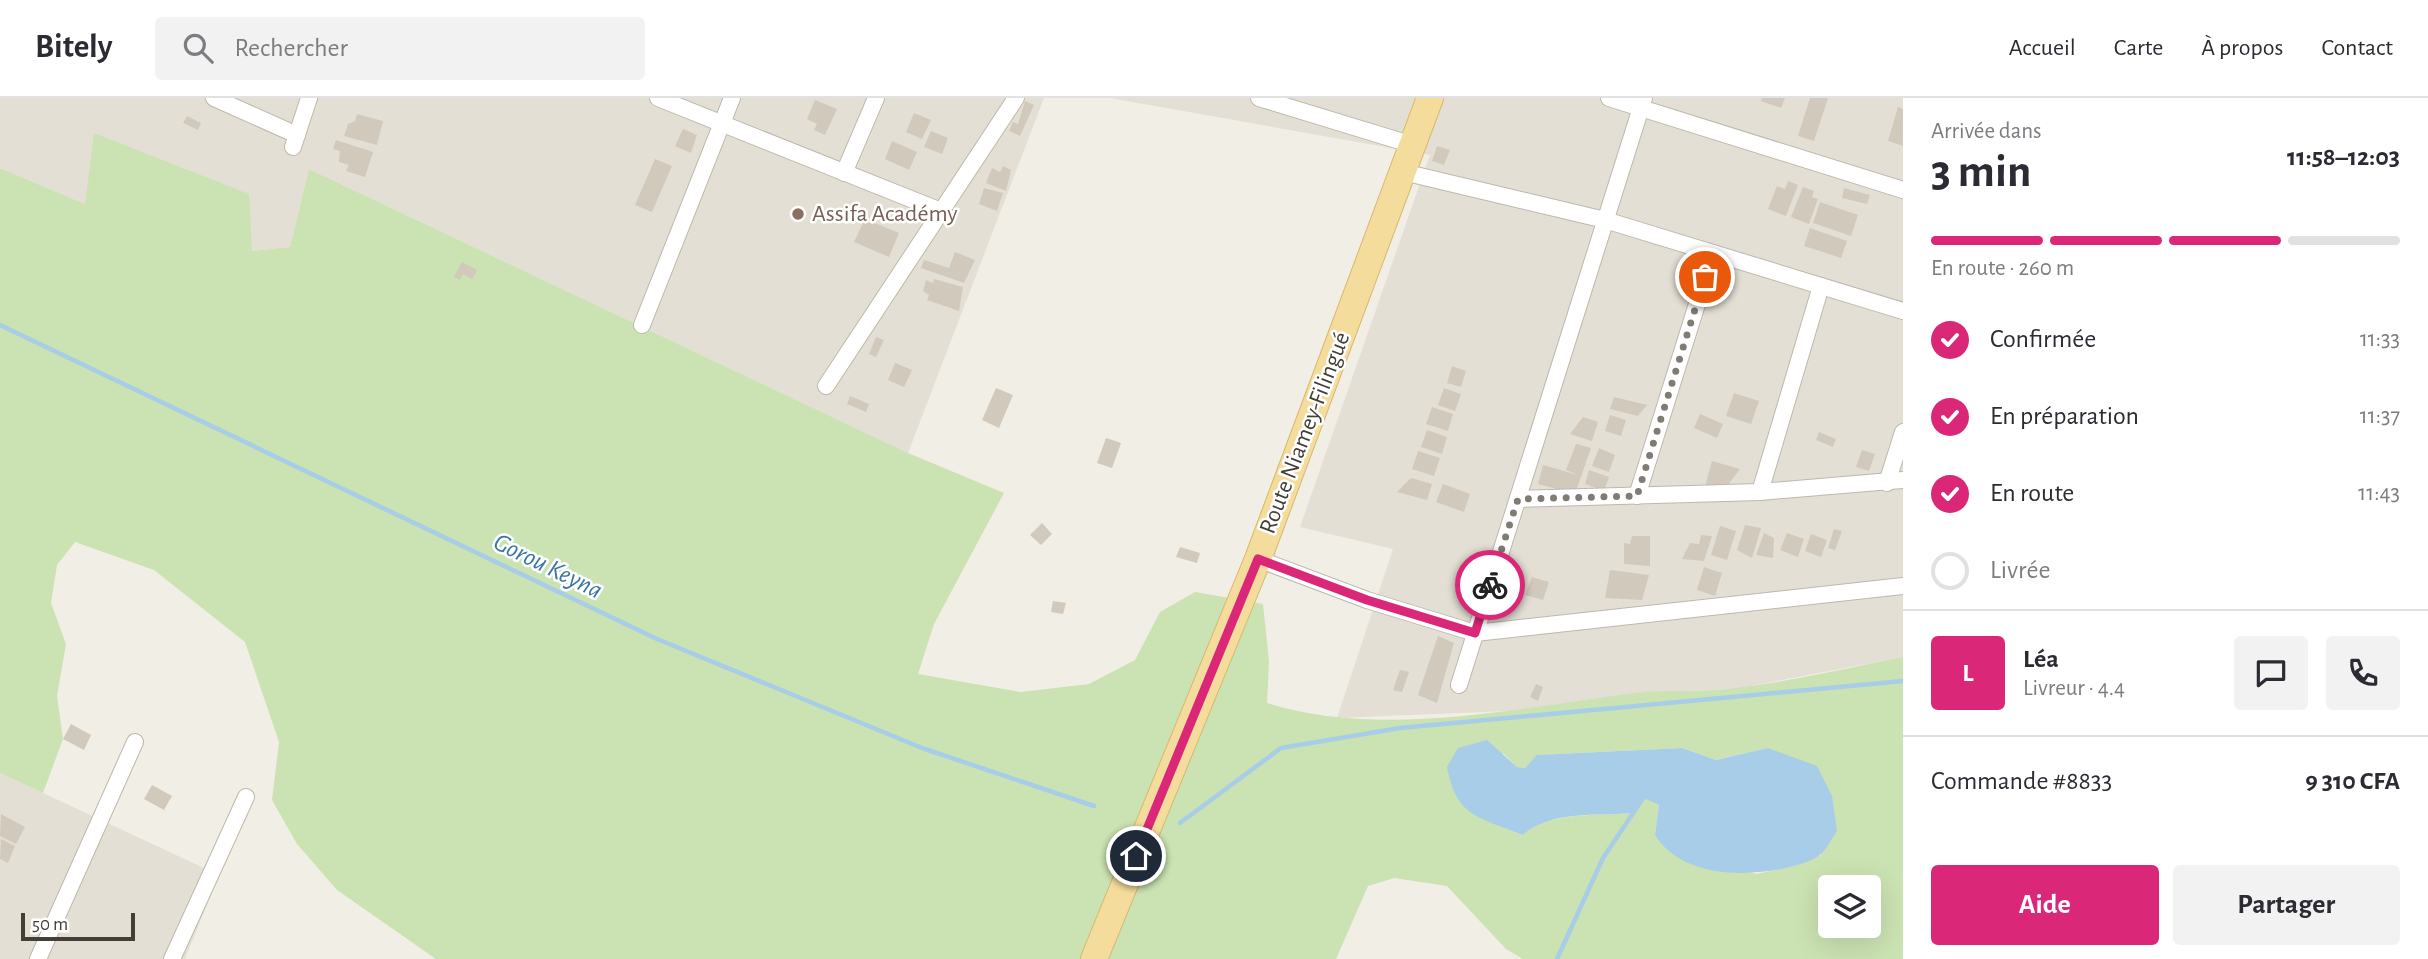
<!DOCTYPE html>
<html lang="fr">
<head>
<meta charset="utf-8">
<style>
	:root { --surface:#fff; --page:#f2f2f3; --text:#2b2b33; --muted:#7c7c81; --line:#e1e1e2; --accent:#db2777 }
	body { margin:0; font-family:"Alegreya Sans",sans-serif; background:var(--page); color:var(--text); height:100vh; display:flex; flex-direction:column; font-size:26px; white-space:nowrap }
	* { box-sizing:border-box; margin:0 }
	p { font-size:23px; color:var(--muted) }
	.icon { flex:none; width:38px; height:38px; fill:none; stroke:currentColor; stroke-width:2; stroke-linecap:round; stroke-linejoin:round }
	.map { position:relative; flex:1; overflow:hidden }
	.side { display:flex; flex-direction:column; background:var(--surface); width:525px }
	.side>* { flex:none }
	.controls { position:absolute; left:1818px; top:777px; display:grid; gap:14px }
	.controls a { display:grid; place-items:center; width:63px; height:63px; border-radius:7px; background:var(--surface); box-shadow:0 7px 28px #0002; font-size:35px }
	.scale { position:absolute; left:21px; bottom:18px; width:114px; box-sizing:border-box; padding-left:7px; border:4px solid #433e36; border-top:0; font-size:19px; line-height:24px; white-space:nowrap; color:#433e36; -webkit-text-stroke:5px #fff; paint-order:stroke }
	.pin { position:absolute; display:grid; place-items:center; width:60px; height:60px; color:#fff; margin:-30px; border:4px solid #fff; border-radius:50%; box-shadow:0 2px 7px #0007 }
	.courier { position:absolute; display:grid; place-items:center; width:70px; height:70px; margin:-35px; border:5px solid #db2777; border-radius:50%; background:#fff; color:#222; box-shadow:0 2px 9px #0007 }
	.overview em { font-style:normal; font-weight:700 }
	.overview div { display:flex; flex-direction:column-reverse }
	.overview { display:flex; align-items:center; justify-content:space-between; height:119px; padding:0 28px }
	h1 { font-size:46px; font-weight:700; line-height:52px }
	.bar { display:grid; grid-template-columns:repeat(4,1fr); gap:10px 7px; align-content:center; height:84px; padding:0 28px }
	.bar i { height:9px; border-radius:5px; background:var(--line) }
	.bar .on { background:var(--accent) }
	.bar p { grid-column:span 4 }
	.line { display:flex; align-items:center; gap:18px; padding:0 28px; border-top:2px solid var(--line) }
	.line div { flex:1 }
	.round { display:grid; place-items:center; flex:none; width:74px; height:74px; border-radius:7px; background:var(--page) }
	ol { padding:0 28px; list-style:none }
	li { display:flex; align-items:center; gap:21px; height:77px }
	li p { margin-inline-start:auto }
	li .icon { padding:7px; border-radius:50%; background:var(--accent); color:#fff; stroke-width:4 }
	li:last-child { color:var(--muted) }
	li i { width:38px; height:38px; border:4px solid var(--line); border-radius:50% }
	.button { display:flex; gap:14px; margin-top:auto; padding:14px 28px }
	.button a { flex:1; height:80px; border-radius:7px; background:var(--accent); color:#fff; font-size:28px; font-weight:700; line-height:80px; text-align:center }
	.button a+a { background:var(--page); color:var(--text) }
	header { display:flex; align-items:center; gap:42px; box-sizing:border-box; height:98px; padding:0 35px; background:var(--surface); border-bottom:2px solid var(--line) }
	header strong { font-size:33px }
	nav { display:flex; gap:38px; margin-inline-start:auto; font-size:24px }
	.search { width:490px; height:63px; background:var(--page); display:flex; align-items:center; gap:18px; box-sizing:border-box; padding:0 24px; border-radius:7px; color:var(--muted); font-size:26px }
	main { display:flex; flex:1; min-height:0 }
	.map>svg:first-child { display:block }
	.residential { fill:#e4dfd4 }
	.green { fill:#cbe2b2; fill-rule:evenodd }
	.water { fill:#a7cde8 }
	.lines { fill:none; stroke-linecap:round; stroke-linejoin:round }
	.stream { stroke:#a7cde8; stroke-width:4.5 }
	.building { fill:#d1c9bc }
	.minor-casing { stroke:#beb8ac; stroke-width:18 }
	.primary-casing { stroke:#d7b96d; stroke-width:28 }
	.minor { stroke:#fff; stroke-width:16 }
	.primary { stroke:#f4dc9c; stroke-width:26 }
	.done { stroke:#807c74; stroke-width:7; stroke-dasharray:0 12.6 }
	.route { stroke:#db2777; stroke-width:9 }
	.education-dot { fill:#8d6e63; stroke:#fff; stroke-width:2.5 }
	.labels { text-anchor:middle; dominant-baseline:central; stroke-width:5; stroke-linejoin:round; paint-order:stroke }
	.education-label { font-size:24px; fill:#785e54; stroke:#fff; text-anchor:start }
	.street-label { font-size:24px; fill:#433e36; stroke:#fff }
	.water-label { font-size:26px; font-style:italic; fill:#3a75a4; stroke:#fff }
</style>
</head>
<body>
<header>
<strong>Bitely</strong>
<div class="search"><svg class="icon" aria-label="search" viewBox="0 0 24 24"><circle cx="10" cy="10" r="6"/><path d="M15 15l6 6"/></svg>Rechercher</div>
<nav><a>Accueil</a><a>Carte</a><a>À propos</a><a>Contact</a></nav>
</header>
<main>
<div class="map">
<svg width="1903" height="861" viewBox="0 0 1903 861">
	<rect width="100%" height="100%" fill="#f1eee6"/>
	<!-- residential -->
	<g class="residential">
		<path d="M0 0H1044L908 355 309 71 290 149 252 153 95 35 85 106 0 70Z"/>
		<path d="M1110 0H1903V559L1735 591 1638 595 1530 612 1337 620 1393 451 1300 429 1430 57Z"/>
		<path d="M0 675 219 777 185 861H0Z"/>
	</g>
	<!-- green -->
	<path class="green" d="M94 35 249 96 252 153 290 149 309 71 908 355 1004 395 934 526 918 576 1021 594 1089 586 1135 562 1160 514 1195 494 1263 506 1269 563 1267 605C1382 641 1518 610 1635 595 1669 591 1703 595 1736 590 1792 583 1848 570 1903 559V861H1523L1506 851 1447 788 1394 780 1368 788 1336 861H436L337 792 297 746 272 702 279 644 245 544 154 472 75 444 57 467 51 505 66 546 57 598 63 641 43 695 0 675V70L85 106ZM1682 650 1716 662 1768 650 1821 757 1794 768 1756 776 1655 737 1659 707 1644 699 1632 715C1593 719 1554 712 1521 737L1503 729V655L1517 669 1525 670 1538 657ZM1830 789H1869V828H1830Z"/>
	<!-- water -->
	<path class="water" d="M1487 642 1517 669 1525 670 1537 657 1682 650 1716 662 1768 650 1817 668 1832 698 1837 733C1832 740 1828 749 1822 755 1813 764 1794 768 1782 771 1740 779 1681 778 1655 737L1659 707 1644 700 1632 715C1592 719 1556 711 1522 737 1479 718 1457 721 1447 669L1458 650Z"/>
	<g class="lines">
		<!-- stream -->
		<g class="stream">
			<path d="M0 227 657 541 922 650 1094 708"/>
			<path d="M1180 725 1281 650 1400 630 1903 583"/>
			<path d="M1557 861 1603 760 1644 699"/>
		</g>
	</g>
	<!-- building -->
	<g class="building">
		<path d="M1762 0H1785L1781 10 1761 3Z"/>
		<path d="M1810 0H1828L1814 43 1798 38Z"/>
		<path d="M815 2 837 11 825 37 814 32 817 26 807 21Z"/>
		<path d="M1025 3 1034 7 1020 38 1009 33 1013 24 1018 26Z"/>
		<path d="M1898 9 1903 11V48L1888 43Z"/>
		<path d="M914 15 931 22 922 41 906 34Z"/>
		<path d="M357 16 383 23 377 47 344 38 348 26 355 23Z"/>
		<path d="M187 18 201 25 198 32 183 25Z"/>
		<path d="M683 31 697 37 691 55 675 48Z"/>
		<path d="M931 33 948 40 942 56 924 49Z"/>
		<path d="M336 42 373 54 365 79 346 73 349 67 339 64 340 53 333 51Z"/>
		<path d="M892 43 917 54 909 72 885 61Z"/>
		<path d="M1437 48 1450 52 1444 67 1432 63Z"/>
		<path d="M655 61 672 68 652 114 635 107Z"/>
		<path d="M1003 68 1011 72 1006 93 986 85 992 70 1000 74Z"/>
		<path d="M1788 83 1798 87 1786 118 1768 111 1777 88 1785 91Z"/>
		<path d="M1803 89 1814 93 1812 99 1818 101 1809 126 1791 119Z"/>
		<path d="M984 90 1003 95 997 113 979 106Z"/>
		<path d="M1844 90 1870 97 1867 106 1842 100Z"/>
		<path d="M1820 104 1858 117 1851 138 1813 125Z"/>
		<path d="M865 121 899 135 889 159 854 144Z"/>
		<path d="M1810 130 1847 143 1841 160 1804 148Z"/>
		<path d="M955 154 975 162 964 185 921 170 924 162 949 170Z"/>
		<path d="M462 164 477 172 472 181 463 176 460 182 454 179Z"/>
		<path d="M934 181 963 189 959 213 927 202 929 197 923 193 926 182 933 185Z"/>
		<path d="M876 239 884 242 876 259 869 256Z"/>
		<path d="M895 265 912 272 904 289 888 282Z"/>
		<path d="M1452 268 1466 273 1461 289 1447 285Z"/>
		<path d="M996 290 1013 297 999 330 982 322Z"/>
		<path d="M1444 290 1461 296 1455 313 1438 307Z"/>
		<path d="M1734 295 1759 303 1751 326 1726 318Z"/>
		<path d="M850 298 869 306 866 314 847 306Z"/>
		<path d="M1614 299 1647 307 1638 318 1610 311Z"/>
		<path d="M1432 309 1453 316 1448 333 1426 326Z"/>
		<path d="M1700 316 1723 326 1717 340 1694 330Z"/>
		<path d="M1610 317 1626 322 1621 338 1605 333Z"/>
		<path d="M1583 319 1598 324 1592 343 1570 336Z"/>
		<path d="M1427 332 1447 339 1442 356 1421 349Z"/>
		<path d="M1819 334 1836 341 1833 349 1816 342Z"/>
		<path d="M1106 340 1121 345 1112 370 1097 365Z"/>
		<path d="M1576 346 1591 350 1575 396 1538 386 1543 367 1578 377 1566 372Z"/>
		<path d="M1599 350 1615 357 1609 374 1592 368Z"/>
		<path d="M1862 352 1875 356 1869 373 1856 369Z"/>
		<path d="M1418 353 1440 360 1434 378 1412 371Z"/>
		<path d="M1712 363 1740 371 1725 391 1704 392Z"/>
		<path d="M1589 372 1609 379 1604 393 1585 386Z"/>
		<path d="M1411 380 1432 386 1427 402 1397 394Z"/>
		<path d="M1443 386 1470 396 1464 414 1436 404Z"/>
		<path d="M1042 425 1052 436 1041 447 1030 437Z"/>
		<path d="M1745 427 1761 430 1752 460 1737 452Z"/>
		<path d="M1720 428 1736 433 1727 462 1711 457Z"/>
		<path d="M1834 431 1842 433 1835 452 1828 450Z"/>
		<path d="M1764 435 1774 440 1773 460 1756 457Z"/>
		<path d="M1787 435 1804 441 1798 459 1780 452Z"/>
		<path d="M1811 436 1827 442 1821 459 1805 453Z"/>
		<path d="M1701 437 1712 438 1704 463 1682 461 1690 445 1699 446Z"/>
		<path d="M1632 438H1650V468L1624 466V445L1630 446Z"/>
		<path d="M1180 449 1200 455 1197 465 1176 459Z"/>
		<path d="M1704 469 1722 475 1715 498 1697 492Z"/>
		<path d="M1610 472 1649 477 1642 502 1605 500Z"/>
		<path d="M1532 479 1549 484 1543 502 1525 497Z"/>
		<path d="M1053 503 1066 505 1063 516 1051 514Z"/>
		<path d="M1438 538 1454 545 1437 605 1418 597Z"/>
		<path d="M1400 572 1409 574 1402 594 1393 592Z"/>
		<path d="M1536 586 1543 589 1538 603 1530 599Z"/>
		<path d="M71 626 91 637 84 652 63 641Z"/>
		<path d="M152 687 172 698 164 712 144 701Z"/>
		<path d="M1 716 25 729 16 746 0 738Z"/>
		<path d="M1 741 15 748 8 765 0 761Z"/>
	</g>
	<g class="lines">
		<defs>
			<g id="minor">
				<path d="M214 0 297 37"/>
				<path d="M658 0 941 113"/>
				<path d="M1259 0 1413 47"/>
				<path d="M1609 0 1903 92"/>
				<path d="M293 49 309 0"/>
				<path d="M1403 74 1605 122 1903 213"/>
				<path d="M844 75 876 0"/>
				<path d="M642 227 732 0"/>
				<path d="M826 288 1016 0"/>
				<path d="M1887 385 1903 334"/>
				<path d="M1760 394 1821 188"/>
				<path d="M1637 398 1713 155"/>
				<path d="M1518 401 1760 394 1903 382"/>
				<path d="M1258 461 1367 502 1475 535 1903 488"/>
				<path d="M1459 587 1644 0"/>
				<path d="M38 861 135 644"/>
				<path d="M172 861 246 699"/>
			</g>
			<path id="primary" d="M1094 861 1258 461 1430 0"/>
		</defs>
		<!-- minor casing -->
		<use href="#minor" class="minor-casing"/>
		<!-- primary casing -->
		<use href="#primary" class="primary-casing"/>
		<!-- minor -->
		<use href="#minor" class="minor"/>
		<!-- primary -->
		<use href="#primary" class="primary"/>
	</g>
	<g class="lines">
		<!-- done -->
		<path class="done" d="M1490 487 1518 401 1637 398 1705 179"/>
		<!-- route -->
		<path class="route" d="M1136 758 1258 461 1367 502 1475 535 1490 487"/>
	</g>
	<!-- markers -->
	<circle class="education-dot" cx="798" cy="116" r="7"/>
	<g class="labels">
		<!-- education labels -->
		<g class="education-label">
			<text x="812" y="116">Assifa Académy</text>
		</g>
		<!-- street labels -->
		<g class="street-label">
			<text transform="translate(1305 335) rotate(-69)">Route Niamey-Filingué</text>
		</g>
		<!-- water labels -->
		<g class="water-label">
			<text transform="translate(548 468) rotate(26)">Gorou Keyna</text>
		</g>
	</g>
</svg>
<div class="controls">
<a><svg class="icon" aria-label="layers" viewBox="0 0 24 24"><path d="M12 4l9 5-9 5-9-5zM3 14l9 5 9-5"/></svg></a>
</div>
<div class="scale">50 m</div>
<div class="pin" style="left:1705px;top:179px;background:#ea580c"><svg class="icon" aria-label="bag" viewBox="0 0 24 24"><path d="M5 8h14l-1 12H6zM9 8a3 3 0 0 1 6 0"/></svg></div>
<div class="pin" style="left:1136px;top:758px;background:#1f2937"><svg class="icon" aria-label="home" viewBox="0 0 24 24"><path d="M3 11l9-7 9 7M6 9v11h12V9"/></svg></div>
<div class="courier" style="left:1490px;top:487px"><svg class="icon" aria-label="bike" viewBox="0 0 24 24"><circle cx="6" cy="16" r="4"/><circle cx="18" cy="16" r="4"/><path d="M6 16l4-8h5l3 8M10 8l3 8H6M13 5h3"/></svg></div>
</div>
<section class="side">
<div class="overview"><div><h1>3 min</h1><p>Arrivée dans</p></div><em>11:58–12:03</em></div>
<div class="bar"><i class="on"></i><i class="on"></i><i class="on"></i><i></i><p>En route · 260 m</p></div>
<ol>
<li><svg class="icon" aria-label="check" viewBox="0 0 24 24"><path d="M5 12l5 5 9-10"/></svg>Confirmée<p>11:33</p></li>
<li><svg class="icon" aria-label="check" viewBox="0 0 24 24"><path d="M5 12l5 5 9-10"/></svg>En préparation<p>11:37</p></li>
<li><svg class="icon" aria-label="check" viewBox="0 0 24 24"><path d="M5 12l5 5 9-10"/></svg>En route<p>11:43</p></li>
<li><i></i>Livrée</li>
</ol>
<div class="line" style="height:126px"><b class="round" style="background:var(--accent);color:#fff">L</b><div><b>Léa</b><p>Livreur · 4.4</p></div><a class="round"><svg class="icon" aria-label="chat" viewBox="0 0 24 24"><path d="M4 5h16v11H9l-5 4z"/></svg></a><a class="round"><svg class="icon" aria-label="phone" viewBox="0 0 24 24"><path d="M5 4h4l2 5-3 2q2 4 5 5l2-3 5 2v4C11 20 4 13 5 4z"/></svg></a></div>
<div class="line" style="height:91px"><div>Commande #8833</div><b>9 310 CFA</b></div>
<div class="button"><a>Aide</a><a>Partager</a></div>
</section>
</main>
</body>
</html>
